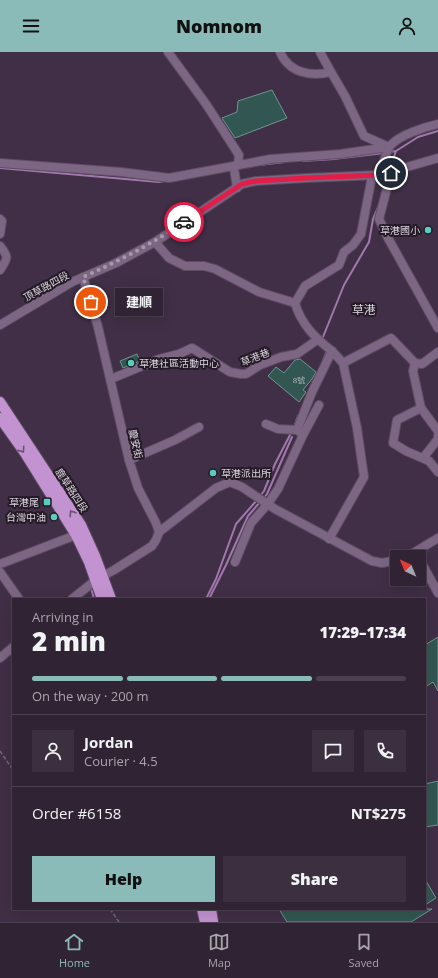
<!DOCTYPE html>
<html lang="en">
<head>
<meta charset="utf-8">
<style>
	:root { --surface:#302334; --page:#3c2f40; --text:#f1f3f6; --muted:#a8a4ac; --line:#4b404f; --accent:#8bbbb9 }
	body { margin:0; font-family:"Open Sans","Noto Sans TC",sans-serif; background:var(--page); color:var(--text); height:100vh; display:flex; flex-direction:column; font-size:15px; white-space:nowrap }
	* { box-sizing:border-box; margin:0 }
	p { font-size:13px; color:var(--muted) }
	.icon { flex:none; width:22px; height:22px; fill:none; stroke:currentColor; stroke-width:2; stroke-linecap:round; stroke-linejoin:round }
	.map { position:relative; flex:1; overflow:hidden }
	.side { position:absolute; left:12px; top:546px; width:414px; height:312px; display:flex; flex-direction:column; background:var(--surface); border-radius:0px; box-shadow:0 4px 16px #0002,0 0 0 1px var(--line) }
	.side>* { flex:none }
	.needle { width:26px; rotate:316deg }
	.controls { position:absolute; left:390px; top:498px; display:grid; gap:8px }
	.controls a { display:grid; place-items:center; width:36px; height:36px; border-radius:0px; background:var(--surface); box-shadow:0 4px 16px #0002,0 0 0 1px var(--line); font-size:20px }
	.pin { position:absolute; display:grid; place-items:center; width:34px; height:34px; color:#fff; margin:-17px; border:2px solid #fff; border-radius:50%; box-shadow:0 1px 4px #0007 }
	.courier { position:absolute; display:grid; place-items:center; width:40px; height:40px; margin:-20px; border:3px solid #e11d48; border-radius:50%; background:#fff; color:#222; box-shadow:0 1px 5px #0007 }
	.bubble { position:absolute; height:28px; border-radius:0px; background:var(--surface); box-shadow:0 4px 16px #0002,0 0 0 1px var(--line); font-size:13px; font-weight:800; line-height:28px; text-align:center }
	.overview em { font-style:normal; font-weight:800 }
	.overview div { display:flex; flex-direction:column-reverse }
	.overview { display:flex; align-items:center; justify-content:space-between; height:68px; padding:0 20px }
	h1 { font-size:26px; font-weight:800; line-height:30px }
	.bar { display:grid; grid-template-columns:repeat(4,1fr); gap:6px 4px; align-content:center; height:48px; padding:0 20px }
	.bar i { height:5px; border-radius:3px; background:var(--line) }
	.bar .current { background:var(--accent) }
	.bar p { grid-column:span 4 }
	.line { display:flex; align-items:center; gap:10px; padding:0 20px; border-top:1px solid var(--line) }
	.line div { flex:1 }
	.round { display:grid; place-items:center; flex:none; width:42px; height:42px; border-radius:0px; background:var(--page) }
	.action { display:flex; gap:8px; margin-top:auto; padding:8px 20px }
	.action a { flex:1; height:46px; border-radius:0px; background:var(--accent); color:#111; font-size:16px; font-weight:800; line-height:46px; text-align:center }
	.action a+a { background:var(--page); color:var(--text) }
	header { display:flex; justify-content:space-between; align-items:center; height:52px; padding:0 20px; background:var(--accent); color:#111; font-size:18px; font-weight:800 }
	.tab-bar { display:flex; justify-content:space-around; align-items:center; height:56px; border-top:1px solid var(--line); background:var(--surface); font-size:11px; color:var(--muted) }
	.tab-bar a { display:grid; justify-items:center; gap:2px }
	.tab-bar .current { color:var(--accent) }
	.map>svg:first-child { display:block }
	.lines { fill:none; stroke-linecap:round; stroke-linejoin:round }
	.stream { stroke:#a178ac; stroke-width:2 }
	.building { fill:#325752; stroke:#6e958f }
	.minor-casing { stroke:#5d4d62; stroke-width:10 }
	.major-casing { stroke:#5d4d62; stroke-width:12 }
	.path { stroke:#75667a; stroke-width:1.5; stroke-dasharray:4 2; stroke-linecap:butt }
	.minor { stroke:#7d6684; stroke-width:8 }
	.major { stroke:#c393d1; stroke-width:10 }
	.oneway { stroke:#6b5172 }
	.done { stroke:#a79aab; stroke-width:4; stroke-dasharray:0 7.2 }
	.route { stroke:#e11d48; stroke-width:5 }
	.poi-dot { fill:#59cebf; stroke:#231b25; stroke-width:1.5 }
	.labels { text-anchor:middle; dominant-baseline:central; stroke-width:4; stroke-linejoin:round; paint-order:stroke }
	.number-label { font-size:8px; fill:#b4b5be }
	.poi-label { font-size:10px; fill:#dfd4e2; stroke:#231b25; text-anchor:end }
	.street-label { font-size:10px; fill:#dfd4e2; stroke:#231b25 }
	.quarter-label { font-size:12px; fill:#dfd4e2; stroke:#231b25 }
</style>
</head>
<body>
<header><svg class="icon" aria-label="menu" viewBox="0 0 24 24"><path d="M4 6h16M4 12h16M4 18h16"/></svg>Nomnom<svg class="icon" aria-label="person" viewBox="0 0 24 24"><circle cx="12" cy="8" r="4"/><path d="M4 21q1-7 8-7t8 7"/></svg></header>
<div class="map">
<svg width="438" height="870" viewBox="0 0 438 870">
	<rect width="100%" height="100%" fill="#402f46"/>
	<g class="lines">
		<!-- stream -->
		<g class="stream">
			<path d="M390 100 396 99 418 85 438 79"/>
			<path d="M303 109 334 107 384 101"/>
			<path d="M259 113 285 110"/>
			<path d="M0 116 159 130 164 129"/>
			<path d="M389 118 396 99"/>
			<path d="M323 285 344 233 369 190 373 167 379 153"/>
			<path d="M322 311 326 301"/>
			<path d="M294 375 298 364"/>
			<path d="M260 444 264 439 275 412 291 381"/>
			<path d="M263 447 267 442 292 385"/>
			<path d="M90 537 91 536 94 547"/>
			<path d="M206 547 216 527 236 472 257 448"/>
			<path d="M209 547 226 513 248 464 260 450"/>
		</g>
	</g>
	<!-- building -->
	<g class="building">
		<path d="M272 38 287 66 235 86 222 66 237 60 238 49Z"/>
		<path d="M137 302 140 309 123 316 120 309Z"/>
		<path d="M300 307 316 320 312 327 303 338 306 340 299 350 268 324 276 315 284 321 295 308Z"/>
		<path d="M438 585V639L433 630 425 635V593Z"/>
		<path d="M438 729V773L425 775V732Z"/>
		<path d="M425 827 436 846 425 853Z"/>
		<path d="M279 857H432L411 870H287Z"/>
	</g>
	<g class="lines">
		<defs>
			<g id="minor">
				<path d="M168 0 206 52 239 103 238 112 234 116 237 136"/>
				<path d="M280 0C289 21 311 25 331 20L345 44 364 84 389 95"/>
				<path d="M320 0 331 20"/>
				<path d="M0 111 121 120 169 126 271 107 340 102 389 95"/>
				<path d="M391 121 379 167 388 186 438 276"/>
				<path d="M379 123C382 116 386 100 390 94 399 83 425 75 438 72"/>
				<path d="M0 167 2 169 0 182"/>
				<path d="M155 190 169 206 185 214H204L215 217 259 240 295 251"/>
				<path d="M0 194C9 205 8 206 0 218"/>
				<path d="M0 273 72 230 116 211 155 190 242 132 256 129 306 126 379 123 438 106"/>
				<path d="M343 311 391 286 415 311 422 312 438 300"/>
				<path d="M415 311 413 319 421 356 397 368 393 391 406 399 429 409 438 420"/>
				<path d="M111 327 159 307 179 302 192 296 230 320 241 322H246L260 313 281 305 297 302 317 288"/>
				<path d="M421 356 438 379"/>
				<path d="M266 372 278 377 297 378 301 381"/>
				<path d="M297 378 312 340 332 299C315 286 301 272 295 251L305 234 339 213 344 200 353 193 361 182 372 124"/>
				<path d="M423 406 438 387V384"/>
				<path d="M129 408 175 388 199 375"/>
				<path d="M159 480 216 436 230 430 242 435 275 457 372 509 382 511 397 508"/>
				<path d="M329 487 364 425 357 376 343 311 332 299"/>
				<path d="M403 505 415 500 438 486"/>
				<path d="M419 506 438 541"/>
				<path d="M235 510 251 471 267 453 278 437 303 383 319 353"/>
				<path d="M0 512 76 483"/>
				<path d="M0 520 19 547"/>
				<path d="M72 547 96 528 114 518 152 494 156 488 159 480 156 471 138 436 129 408 98 275 83 225"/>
				<path d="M0 606 13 595"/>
			</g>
			<g id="major">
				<path d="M0 350 81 473 95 504 111 547"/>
				<path d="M0 366 25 401 76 483 89 510 102 547"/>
				<path d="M202 857 205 870"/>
				<path d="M211 857 213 870"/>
			</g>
		</defs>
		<!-- minor casing -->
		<use href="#minor" class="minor-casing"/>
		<!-- major casing -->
		<use href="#major" class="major-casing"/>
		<!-- path -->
		<g class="path">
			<path d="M0 699 13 718"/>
			<path d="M110 857 119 870"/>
		</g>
		<!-- minor -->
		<use href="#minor" class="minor"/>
		<!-- major -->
		<use href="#major" class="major"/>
	</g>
	<!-- one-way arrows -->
	<defs><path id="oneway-chevron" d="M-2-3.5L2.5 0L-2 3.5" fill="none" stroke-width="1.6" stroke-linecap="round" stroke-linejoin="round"/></defs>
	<g class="oneway">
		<use href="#oneway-chevron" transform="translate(22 398) rotate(55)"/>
		<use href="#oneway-chevron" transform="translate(72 461) rotate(-123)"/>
	</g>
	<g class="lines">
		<!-- done -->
		<path class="done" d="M91 250 83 225C119 209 152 192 184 170"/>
		<!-- route -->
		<path class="route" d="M184 170 242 132 256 129 306 126 379 123 391 121"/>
	</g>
	<!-- markers -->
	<g class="poi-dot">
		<circle cx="428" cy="178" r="4"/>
		<circle cx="131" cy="311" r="4"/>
		<circle cx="213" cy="421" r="4"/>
		<rect x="43" y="446" width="8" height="8" rx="2"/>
		<circle cx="54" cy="465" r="4"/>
	</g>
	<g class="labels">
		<!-- number labels -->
		<g class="number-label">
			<text x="299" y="327">8號</text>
		</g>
		<!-- poi labels -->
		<g class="poi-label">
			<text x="420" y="178">草港國小</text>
			<text x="139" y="311" text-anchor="start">草港社區活動中心</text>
			<text x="221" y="421" text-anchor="start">草港派出所</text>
			<text x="39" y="450">草港尾</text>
			<text x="46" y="465">台灣中油</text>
		</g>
		<!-- street labels -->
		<g class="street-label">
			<text transform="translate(46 234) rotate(-29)">頂草路四段</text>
			<text transform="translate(255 305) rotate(-22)">草港巷</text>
			<text transform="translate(136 392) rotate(77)">慶安街</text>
			<text transform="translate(72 438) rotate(57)">鹿草路四段</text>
		</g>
		<!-- quarter labels -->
		<g class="quarter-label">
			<text x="364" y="257">草港</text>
		</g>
	</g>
</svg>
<div class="controls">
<a><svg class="needle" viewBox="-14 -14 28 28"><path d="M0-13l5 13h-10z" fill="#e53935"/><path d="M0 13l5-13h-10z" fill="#a8a4ac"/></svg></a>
</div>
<div class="pin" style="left:91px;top:250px;background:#ea580c"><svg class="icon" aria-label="bag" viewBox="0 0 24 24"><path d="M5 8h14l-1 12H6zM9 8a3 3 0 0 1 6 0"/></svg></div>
<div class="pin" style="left:391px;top:121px;background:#1f2937"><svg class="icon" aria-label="home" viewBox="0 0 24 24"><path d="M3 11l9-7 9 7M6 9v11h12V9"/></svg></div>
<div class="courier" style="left:184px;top:170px"><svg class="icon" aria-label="car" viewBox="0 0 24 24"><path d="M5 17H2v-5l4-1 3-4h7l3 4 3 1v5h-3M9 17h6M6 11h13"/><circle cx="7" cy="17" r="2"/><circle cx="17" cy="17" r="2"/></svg></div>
<div class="bubble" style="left:115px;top:236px;width:48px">建順</div>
<section class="side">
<div class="overview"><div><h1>2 min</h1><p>Arriving in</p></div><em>17:29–17:34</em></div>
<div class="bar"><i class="current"></i><i class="current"></i><i class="current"></i><i></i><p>On the way · 200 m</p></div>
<div class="line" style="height:72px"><a class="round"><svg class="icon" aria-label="person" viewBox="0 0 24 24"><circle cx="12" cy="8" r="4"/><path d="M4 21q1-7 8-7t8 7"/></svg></a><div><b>Jordan</b><p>Courier · 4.5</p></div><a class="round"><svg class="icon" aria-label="chat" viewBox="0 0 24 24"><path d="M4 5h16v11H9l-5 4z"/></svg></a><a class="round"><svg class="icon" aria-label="phone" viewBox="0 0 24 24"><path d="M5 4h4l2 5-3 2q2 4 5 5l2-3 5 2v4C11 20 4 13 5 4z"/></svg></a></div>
<div class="line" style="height:52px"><div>Order #6158</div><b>NT$275</b></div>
<div class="action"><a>Help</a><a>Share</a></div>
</section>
</div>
<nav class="tab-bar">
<a class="current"><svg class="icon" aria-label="home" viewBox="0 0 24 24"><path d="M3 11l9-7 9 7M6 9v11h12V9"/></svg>Home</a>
<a><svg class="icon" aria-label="map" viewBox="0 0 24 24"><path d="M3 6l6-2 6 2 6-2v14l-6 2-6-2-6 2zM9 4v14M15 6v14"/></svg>Map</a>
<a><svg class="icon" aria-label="saved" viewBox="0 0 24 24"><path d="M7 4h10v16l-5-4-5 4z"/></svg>Saved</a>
</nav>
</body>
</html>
